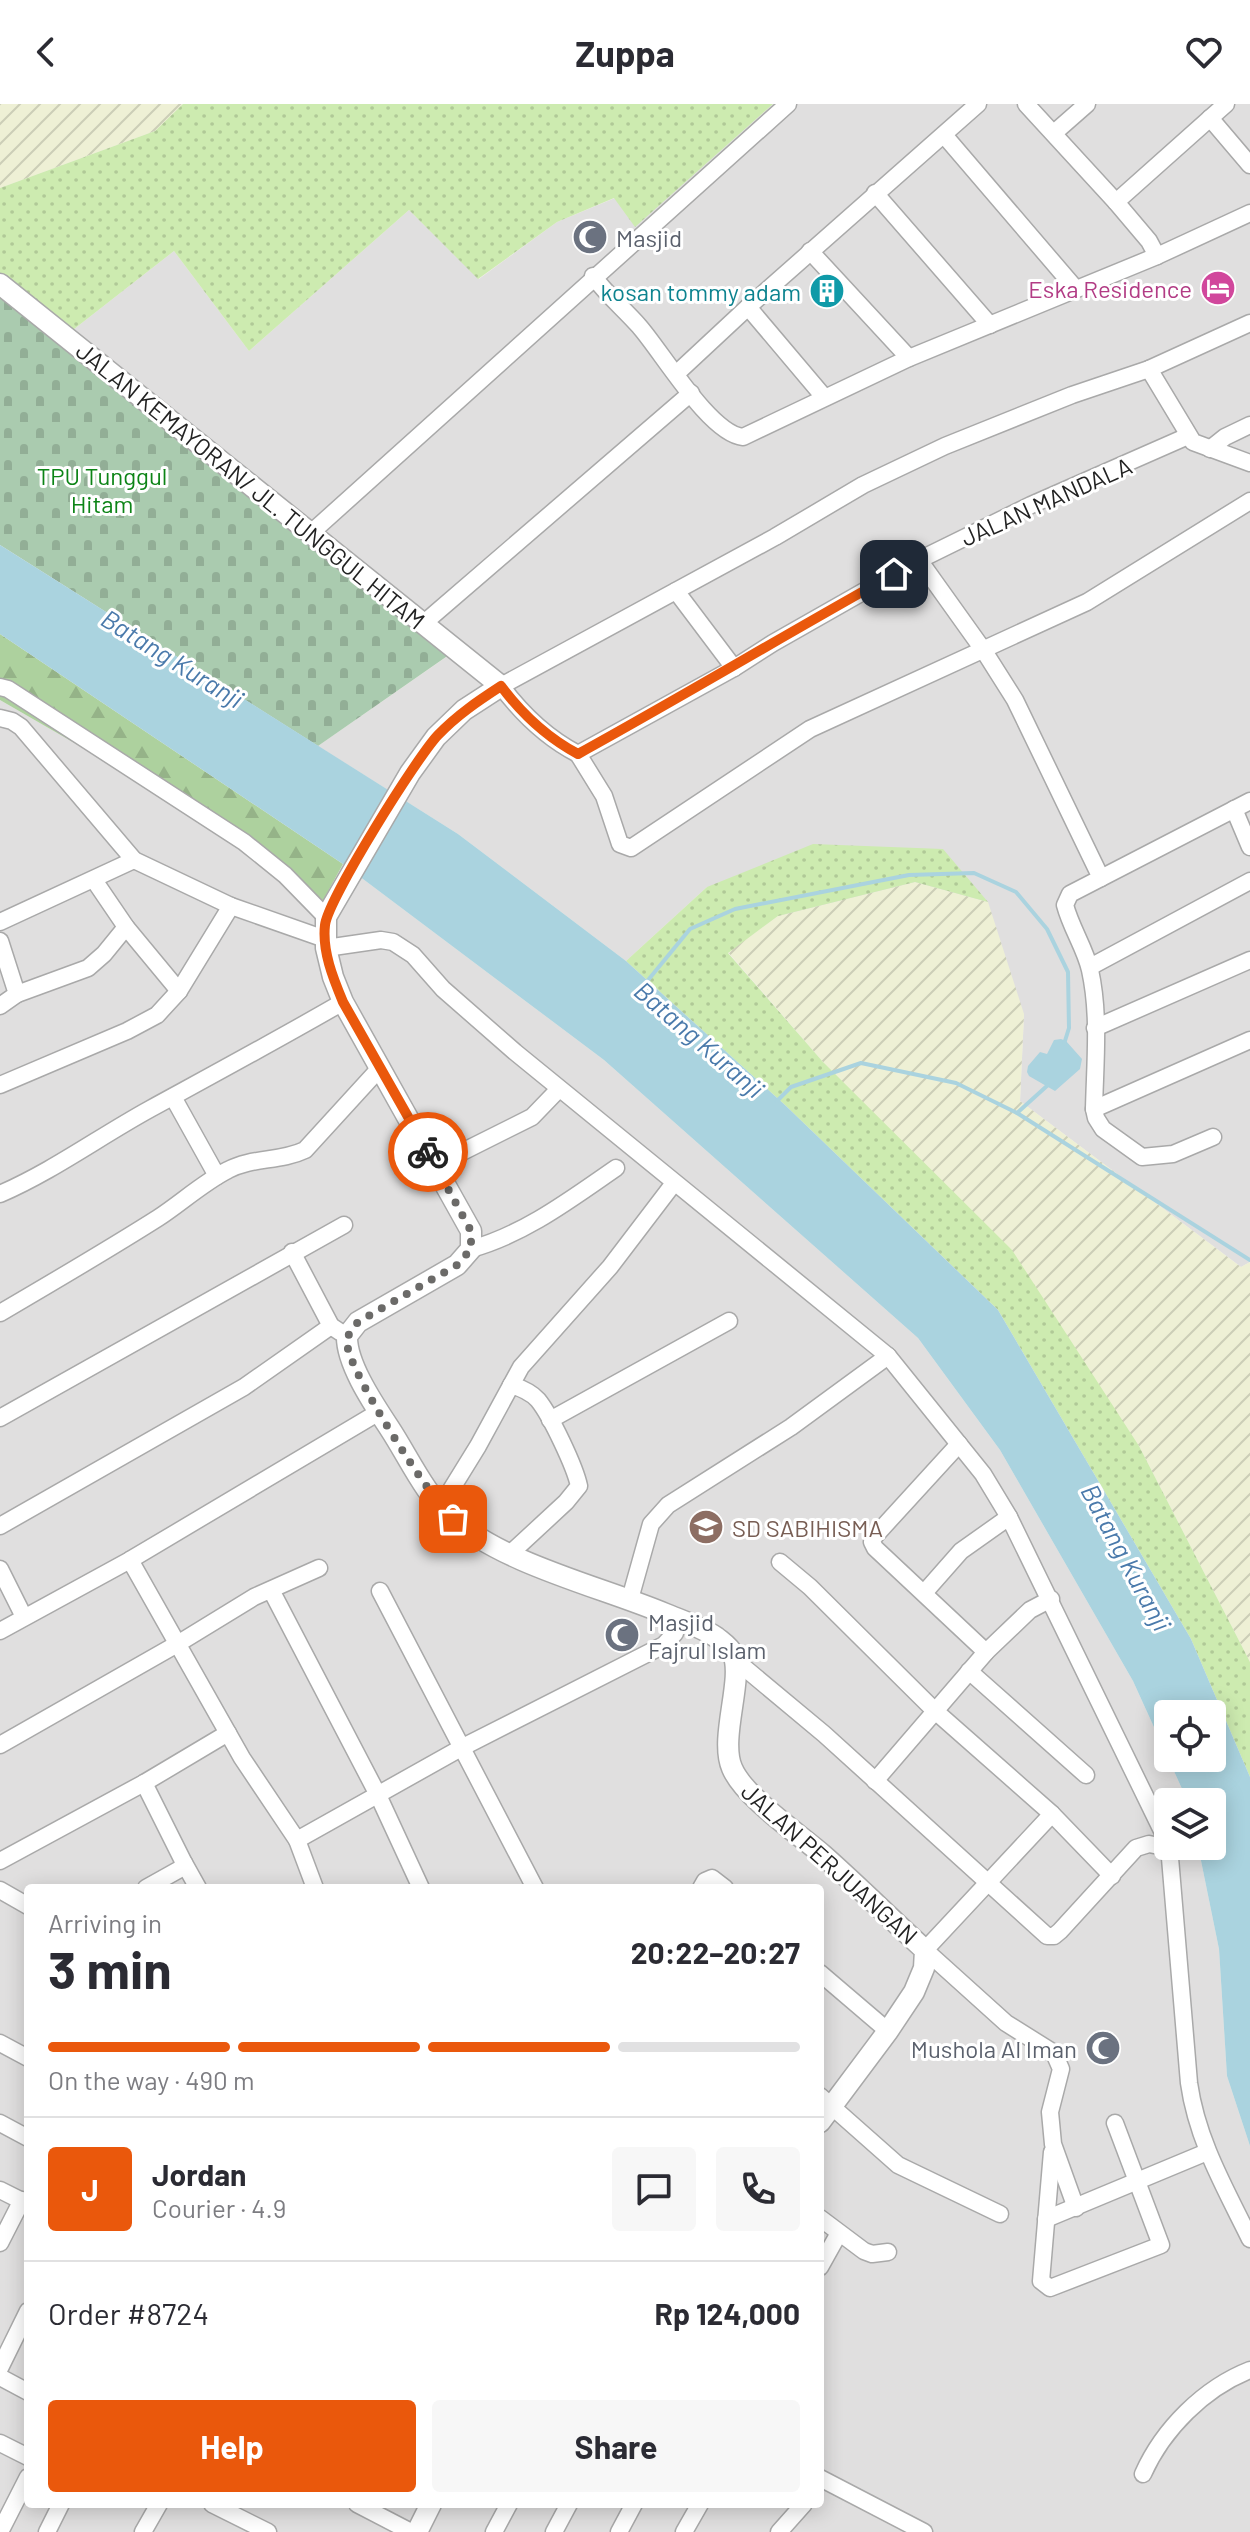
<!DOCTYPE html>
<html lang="en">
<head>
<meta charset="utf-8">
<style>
	:root { --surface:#fff; --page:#f7f7f7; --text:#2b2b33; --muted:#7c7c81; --line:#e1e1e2; --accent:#ea580c }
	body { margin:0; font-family:Barlow,sans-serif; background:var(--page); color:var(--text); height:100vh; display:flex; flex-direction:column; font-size:30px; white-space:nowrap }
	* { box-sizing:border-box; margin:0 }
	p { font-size:26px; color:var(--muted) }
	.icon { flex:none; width:44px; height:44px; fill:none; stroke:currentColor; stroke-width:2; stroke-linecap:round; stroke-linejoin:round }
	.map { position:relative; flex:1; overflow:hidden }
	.panel { position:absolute; left:24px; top:1780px; width:800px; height:624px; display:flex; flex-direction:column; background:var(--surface); border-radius:8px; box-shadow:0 4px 20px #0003 }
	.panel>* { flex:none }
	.controls { position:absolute; left:1154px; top:1596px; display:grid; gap:16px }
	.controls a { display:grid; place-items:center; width:72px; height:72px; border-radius:8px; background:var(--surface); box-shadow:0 4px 20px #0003; font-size:40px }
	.pin { position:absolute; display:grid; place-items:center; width:68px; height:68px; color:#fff; margin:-34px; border-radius:16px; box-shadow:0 4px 12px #0006 }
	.courier { position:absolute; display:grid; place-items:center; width:80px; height:80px; margin:-40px; border:6px solid #ea580c; border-radius:50%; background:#fff; color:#222; box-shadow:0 2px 10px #0007 }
	.head em { font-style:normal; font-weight:700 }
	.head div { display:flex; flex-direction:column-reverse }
	.head { display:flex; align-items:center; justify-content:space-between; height:136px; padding:0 24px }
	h1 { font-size:52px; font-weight:700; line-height:60px }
	.bar { display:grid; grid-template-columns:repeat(4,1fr); gap:12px 8px; align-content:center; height:96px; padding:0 24px }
	.bar i { height:10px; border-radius:6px; background:var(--line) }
	.bar .selected { background:var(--accent) }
	.bar p { grid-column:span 4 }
	.line { display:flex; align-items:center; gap:20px; padding:0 24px; border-top:2px solid var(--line) }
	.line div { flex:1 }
	.round { display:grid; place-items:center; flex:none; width:84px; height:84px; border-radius:8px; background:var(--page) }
	.cta { display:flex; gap:16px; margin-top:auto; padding:16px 24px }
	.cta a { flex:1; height:92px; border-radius:8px; background:var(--accent); color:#fff; font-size:32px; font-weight:700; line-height:92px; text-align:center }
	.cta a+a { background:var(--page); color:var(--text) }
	header { display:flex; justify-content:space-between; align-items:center; height:104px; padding:0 24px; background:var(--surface); font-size:36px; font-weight:700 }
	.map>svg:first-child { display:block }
	.residential { fill:#e0dfdf; fill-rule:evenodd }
	.farmland { fill:url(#farmland-furrows) }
	.grass { fill:url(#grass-dots) }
	.forest { fill:url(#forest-firs) }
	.cemetery { fill:url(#cemetery-stones) }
	.water { fill:#aad3df }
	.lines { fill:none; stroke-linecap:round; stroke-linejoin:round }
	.stream { stroke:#aad3df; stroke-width:4 }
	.minor-casing { stroke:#a9a9a9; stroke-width:19 }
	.tertiary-casing { stroke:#a9a9a9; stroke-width:23 }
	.minor { stroke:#fff; stroke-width:16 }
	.tertiary { stroke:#fff; stroke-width:20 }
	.done { stroke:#6b6a68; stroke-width:8; stroke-dasharray:0 14.4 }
	.route { stroke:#ea580c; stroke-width:10 }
	.labels { text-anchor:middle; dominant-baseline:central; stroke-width:6; stroke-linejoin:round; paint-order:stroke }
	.worship-label { font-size:24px; fill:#5b616d; stroke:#fff; text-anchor:start }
	.hotel-label { font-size:24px; fill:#b23c85; stroke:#fff; text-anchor:end }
	.culture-label { font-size:24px; fill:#0d838f; stroke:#fff; text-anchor:end }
	.park-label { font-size:24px; fill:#0c8416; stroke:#fff }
	.street-label { font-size:24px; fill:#222; stroke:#fff }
	.education-label { font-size:24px; fill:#785e54; stroke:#fff; text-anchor:start }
	.water-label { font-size:26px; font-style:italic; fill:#4a7aab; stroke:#fff }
</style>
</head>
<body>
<header><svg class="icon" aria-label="back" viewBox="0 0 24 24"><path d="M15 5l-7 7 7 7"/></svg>Zuppa<svg class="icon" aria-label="heart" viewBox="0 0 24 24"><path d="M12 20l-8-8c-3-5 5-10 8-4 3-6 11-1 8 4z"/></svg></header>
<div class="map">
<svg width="1250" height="2428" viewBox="0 0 1250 2428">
	<defs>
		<pattern id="farmland-furrows" width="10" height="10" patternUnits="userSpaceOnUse" patternTransform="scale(2)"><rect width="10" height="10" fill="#eef0d5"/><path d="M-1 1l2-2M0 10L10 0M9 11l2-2" fill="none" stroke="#ccceb7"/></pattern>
		<pattern id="grass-dots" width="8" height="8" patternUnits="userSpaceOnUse" patternTransform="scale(2)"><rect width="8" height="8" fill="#cdebb0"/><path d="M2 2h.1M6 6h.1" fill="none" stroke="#b0c997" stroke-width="1.8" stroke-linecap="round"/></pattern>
		<pattern id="forest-firs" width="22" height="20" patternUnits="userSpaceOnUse" patternTransform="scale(2)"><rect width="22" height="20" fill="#add19e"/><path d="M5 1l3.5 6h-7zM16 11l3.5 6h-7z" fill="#95b388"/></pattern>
		<pattern id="cemetery-stones" width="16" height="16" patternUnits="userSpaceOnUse" patternTransform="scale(2)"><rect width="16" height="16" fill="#aacbaf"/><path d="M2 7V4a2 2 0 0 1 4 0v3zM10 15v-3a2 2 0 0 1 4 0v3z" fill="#92ae96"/></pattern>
	</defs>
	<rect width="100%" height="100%" fill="#f2efe9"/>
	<!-- residential -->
	<g class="residential">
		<path d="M773 0H1250V1158L1241 1163 1020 997 1024 910 707 783 626 857 458 730 318 642 455 547 69 229 174 147 249 247 409 106 479 175 557 118 615 94 635 122Z"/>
		<path d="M0 596 168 693 321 802 343 760 604 956 918 1234 1000 1346 1133 1577 1188 1698H1168V1742H1198L1219 1845 1227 1972 1250 2042V2428H0ZM28 1784H820V2400H28Z"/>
	</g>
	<!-- farmland -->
	<g class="farmland">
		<path d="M0 0H183L155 27 0 84Z"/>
		<path d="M915 778 988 798 1024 910 1020 997 1241 1163 1250 1158V1558L1139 1342 823 958 728 848 778 812Z"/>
	</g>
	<!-- grass -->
	<g class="grass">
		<path d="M183 0H773L635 123 614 94 557 118 478 175 409 106 249 247 174 147 69 229 0 175V84L155 27Z"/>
		<path d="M813 740 943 745 988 798 915 778 778 812 728 849 823 958 1012 1146 1139 1342 1250 1558V1673L1191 1535 998 1206 785 1001 626 857 707 783Z"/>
	</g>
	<!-- forest -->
	<path class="forest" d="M0 530 343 760 320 802 168 693 0 596Z"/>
	<!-- cemetery -->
	<path class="cemetery" d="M0 175 316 420 456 546 318 642 0 441Z"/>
	<!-- water -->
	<g class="water">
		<path d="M0 441 458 730 626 857 785 1001 998 1206 1191 1535 1250 1673V2042L1227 1972 1219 1845 1198 1742H1212V1698H1188L1168 1654H1212V1610H1168V1654L1133 1577 1000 1346 918 1234 604 956 343 760 0 530Z"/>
		<path d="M1061 935 1066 937 1082 955 1080 965 1055 987 1029 972 1027 968 1028 962 1040 948 1047 950 1054 936Z"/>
	</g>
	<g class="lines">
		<!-- stream -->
		<g class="stream">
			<path d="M644 881 690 825 735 805 909 771 974 769 1016 788 1047 825 1068 868 1069 924 1064 940"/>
			<path d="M777 997 791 983 861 959 956 979 1017 1009 1250 1156"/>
			<path d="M1017 1009 1048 981"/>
		</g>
		<defs>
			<g id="minor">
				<path d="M1026 0 1116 98"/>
				<path d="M1210 14 1250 61"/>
				<path d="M1054 29 1087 0"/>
				<path d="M944 31 1075 184"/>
				<path d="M875 89 990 221"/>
				<path d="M810 147 909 254"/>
				<path d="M1157 152 1149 137 1116 98 1226 0"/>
				<path d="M593 172C607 191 624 205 639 222 662 248 710 330 743 333L909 254 1157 152 1250 109"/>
				<path d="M748 203 824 293"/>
				<path d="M1149 265 1193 338 1250 359"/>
				<path d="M676 270 748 203 978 0"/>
				<path d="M1188 332 1031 401 919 456 773 539 734 564 578 650C547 634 522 610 501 582L775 433 863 381 945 342 1072 291 1149 265 1250 219"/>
				<path d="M1210 345 1225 333 1250 321"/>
				<path d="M312 428 788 0"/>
				<path d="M919 456 984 547 1015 596 1101 774 1070 790 1065 801C1071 824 1085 844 1090 866 1100 911 1095 959 1094 1005L1096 1014 1103 1025 1142 1053 1173 1050 1213 1033"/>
				<path d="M676 487 734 564"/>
				<path d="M424 519 691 289"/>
				<path d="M0 583 8 585 244 738 285 771 326 813"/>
				<path d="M0 614 12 617 21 623 134 756 231 802 325 835"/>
				<path d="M578 650 604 692 620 740 631 744 810 625 1087 498 1250 397"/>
				<path d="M1234 705 1250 743"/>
				<path d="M1101 774 1250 697"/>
				<path d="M94 776 126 823 179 887"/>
				<path d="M0 818 134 756"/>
				<path d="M0 837 17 890 0 902"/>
				<path d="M326 844 381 836 393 838 413 851 443 885 515 948 888 1252 983 1370 1009 1413 1168 1739"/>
				<path d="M1090 863 1250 777"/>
				<path d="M17 890 88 864 104 850 126 823"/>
				<path d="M1095 924 1250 856"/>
				<path d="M0 981 127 927 157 911 179 887 231 802"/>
				<path d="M173 993 217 1072"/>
				<path d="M1094 1005 1250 936"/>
				<path d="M436 1061 532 1013 559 985"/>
				<path d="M0 1090C53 1067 99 1033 150 1005 214 970 279 935 343 898"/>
				<path d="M471 1145C525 1130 571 1095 616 1064"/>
				<path d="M292 1148 331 1222 340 1228"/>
				<path d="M0 1209C53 1178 106 1147 158 1114 181 1099 204 1078 228 1066 252 1053 280 1058 305 1046L379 965"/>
				<path d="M511 1281C521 1284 531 1288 538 1296 551 1312 575 1363 579 1382L566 1398 511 1449"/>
				<path d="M0 1314 344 1121"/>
				<path d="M550 1316 729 1217"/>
				<path d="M959 1340 874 1433 872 1438 875 1444 986 1548"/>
				<path d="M441 1402 478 1342 521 1263 610 1163 674 1079"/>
				<path d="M0 1422 244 1283 331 1222"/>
				<path d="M130 1456 242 1654 297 1736 461 1644 664 1541 675 1529 678 1515"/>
				<path d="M780 1458 810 1483 934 1606 1052 1710 1112 1772"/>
				<path d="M0 1465 24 1513"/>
				<path d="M271 1486 378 1691 421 1784"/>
				<path d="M380 1487 535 1784"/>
				<path d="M924 1489 961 1447 1009 1413"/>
				<path d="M630 1495 651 1420 668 1401 791 1323 888 1252"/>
				<path d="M0 1527 130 1456 379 1308"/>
				<path d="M734 1555 824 1630 1047 1832H1054L1060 1827 1136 1744 1149 1740 1169 1744"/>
				<path d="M969 1567 1086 1671"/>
				<path d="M0 1641 179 1539 254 1493 319 1464"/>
				<path d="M875 1677 986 1548 1030 1506 1051 1495"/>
				<path d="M144 1679 184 1759 180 1765 146 1784"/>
				<path d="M1052 1710 925 1846 1006 1919 1054 1949 1061 1965 1050 2008 1053 2040 1076 2104"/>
				<path d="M297 1736 315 1784"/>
				<path d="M1169 1742 1189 1979C1197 2036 1225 2084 1250 2135"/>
				<path d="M0 1757 144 1679 228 1629"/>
				<path d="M184 1759 198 1784"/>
				<path d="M701 1784 705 1777 712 1774 725 1784"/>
				<path d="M0 1786 28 1802"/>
				<path d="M820 1869 888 1927"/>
				<path d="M0 1939 28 1954"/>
				<path d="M820 1992 898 2061 1000 2110"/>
				<path d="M0 2019 28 2034"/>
				<path d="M1052 2048 1041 2177 1050 2184 1161 2141 1115 2019"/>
				<path d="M0 2086 28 2100"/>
				<path d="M820 2114 864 2147 872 2150 888 2148"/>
				<path d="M1046 2115 1207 2048"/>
				<path d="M0 2139 22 2096"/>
				<path d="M820 2163 839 2129"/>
				<path d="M0 2264 28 2207"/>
				<path d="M0 2273 28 2288"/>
				<path d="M0 2339 28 2353"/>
				<path d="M1143 2370C1163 2325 1204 2284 1250 2266"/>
				<path d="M820 2374 924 2428"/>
				<path d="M212 2400 268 2428"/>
				<path d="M357 2400 411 2428"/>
				<path d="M0 2428 28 2373"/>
				<path d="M47 2428 61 2400"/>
				<path d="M143 2428 159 2400"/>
				<path d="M494 2428 509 2400"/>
				<path d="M554 2428 569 2400"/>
				<path d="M619 2428 634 2400"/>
				<path d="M684 2428 700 2400"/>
				<path d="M779 2428 804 2400"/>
			</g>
			<g id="tertiary">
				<path d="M0 180 501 582 464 606 436 633 410 669 326 813V844L333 873 343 898 471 1127V1145L457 1161 358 1218 347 1232C346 1260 375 1302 390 1325 409 1354 425 1391 452 1414 503 1460 602 1483 666 1510 683 1517 701 1523 716 1533 722 1538 730 1543 733 1550 744 1575 719 1634 732 1664 744 1693 799 1730 823 1751 858 1782 891 1815 925 1846L924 1864 914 1888 888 1927 820 2018"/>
				<path d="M417 2428 431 2400"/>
			</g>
		</defs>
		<!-- minor casing -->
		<use href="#minor" class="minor-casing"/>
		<!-- tertiary casing -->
		<use href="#tertiary" class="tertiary-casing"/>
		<!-- minor -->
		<use href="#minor" class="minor"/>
		<!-- tertiary -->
		<use href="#tertiary" class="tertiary"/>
	</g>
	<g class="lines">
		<!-- done -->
		<path class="done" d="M428 1048 471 1127V1145L457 1161 358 1218C353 1224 347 1230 347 1239 348 1267 430 1394 453 1415"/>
		<!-- route -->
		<path class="route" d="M428 1048 343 898C333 874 322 847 325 821 328 795 417 653 438 631 457 611 478 597 501 582 522 610 548 634 578 650 685 591 788 529 894 470"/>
	</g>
	<!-- icons -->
	<defs>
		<symbol id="mosque-disc" viewBox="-11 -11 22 22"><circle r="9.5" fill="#6b7280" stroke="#fff"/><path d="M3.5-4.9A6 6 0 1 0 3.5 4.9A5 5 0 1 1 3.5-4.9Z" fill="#fff"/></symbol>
		<symbol id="hotel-disc" viewBox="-11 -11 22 22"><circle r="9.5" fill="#d1479c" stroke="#fff"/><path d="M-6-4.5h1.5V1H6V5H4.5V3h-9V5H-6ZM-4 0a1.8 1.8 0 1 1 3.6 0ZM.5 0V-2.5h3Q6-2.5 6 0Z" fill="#fff"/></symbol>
		<symbol id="building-disc" viewBox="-11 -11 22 22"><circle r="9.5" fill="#0f9aa8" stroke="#fff"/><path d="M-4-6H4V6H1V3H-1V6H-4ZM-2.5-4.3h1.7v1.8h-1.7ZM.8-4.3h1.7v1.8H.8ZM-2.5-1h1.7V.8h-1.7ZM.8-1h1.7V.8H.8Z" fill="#fff"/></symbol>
		<symbol id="school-disc" viewBox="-11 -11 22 22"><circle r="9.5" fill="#8d6e63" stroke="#fff"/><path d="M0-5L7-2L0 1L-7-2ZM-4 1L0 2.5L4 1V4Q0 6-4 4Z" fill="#fff"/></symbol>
	</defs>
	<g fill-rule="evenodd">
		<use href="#mosque-disc" x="570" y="113" width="40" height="40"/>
		<use href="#hotel-disc" x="1198" y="164" width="40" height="40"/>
		<use href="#building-disc" x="807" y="167" width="40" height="40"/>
		<use href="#school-disc" x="686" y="1403" width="40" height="40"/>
		<use href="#mosque-disc" x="602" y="1511" width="40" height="40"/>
		<use href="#mosque-disc" x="1083" y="1924" width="40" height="40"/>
	</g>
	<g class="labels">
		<!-- worship labels -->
		<g class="worship-label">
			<text x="616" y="133">Masjid</text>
			<text x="648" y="1517">Masjid<tspan x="648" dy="28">Fajrul Islam</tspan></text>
			<text x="1077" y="1944" text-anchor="end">Mushola Al Iman</text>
		</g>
		<!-- hotel labels -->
		<g class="hotel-label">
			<text x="1192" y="184">Eska Residence</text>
		</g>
		<!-- culture labels -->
		<g class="culture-label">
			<text x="801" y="187">kosan tommy adam</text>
		</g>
		<!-- park labels -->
		<g class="park-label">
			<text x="102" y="371">TPU Tunggul<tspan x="102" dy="28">Hitam</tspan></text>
		</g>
		<!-- street labels -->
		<g class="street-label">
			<text transform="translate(251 381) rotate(39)">JALAN KEMAYORAN/ JL. TUNGGUL HITAM</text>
			<text transform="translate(1046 397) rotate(-24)">JALAN MANDALA</text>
			<text transform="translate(830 1759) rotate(42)">JALAN PERJUANGAN</text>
		</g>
		<!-- education labels -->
		<g class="education-label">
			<text x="732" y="1423">SD SABIHISMA</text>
		</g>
		<!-- water labels -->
		<g class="water-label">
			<text transform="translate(173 554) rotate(32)">Batang Kuranji</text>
			<text transform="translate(700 935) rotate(41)">Batang Kuranji</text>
			<text transform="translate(1127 1453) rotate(62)">Batang Kuranji</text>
		</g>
	</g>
</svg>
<div class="controls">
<a><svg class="icon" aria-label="locate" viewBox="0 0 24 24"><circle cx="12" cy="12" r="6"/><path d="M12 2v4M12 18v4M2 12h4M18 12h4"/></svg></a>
<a><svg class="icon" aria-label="layers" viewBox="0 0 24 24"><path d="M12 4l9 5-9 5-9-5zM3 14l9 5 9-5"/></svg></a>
</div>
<div class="pin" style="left:453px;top:1415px;background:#ea580c"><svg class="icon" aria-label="bag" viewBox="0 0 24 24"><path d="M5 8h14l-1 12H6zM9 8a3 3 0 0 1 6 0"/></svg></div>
<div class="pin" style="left:894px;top:470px;background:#1f2937"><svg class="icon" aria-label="home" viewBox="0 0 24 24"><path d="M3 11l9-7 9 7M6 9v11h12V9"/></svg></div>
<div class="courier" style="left:428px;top:1048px"><svg class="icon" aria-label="bike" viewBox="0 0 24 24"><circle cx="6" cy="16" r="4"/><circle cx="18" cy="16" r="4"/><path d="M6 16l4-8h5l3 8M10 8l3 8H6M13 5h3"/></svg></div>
<section class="panel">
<div class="head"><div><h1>3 min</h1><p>Arriving in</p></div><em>20:22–20:27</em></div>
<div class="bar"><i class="selected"></i><i class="selected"></i><i class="selected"></i><i></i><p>On the way · 490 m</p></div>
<div class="line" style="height:144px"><b class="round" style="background:var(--accent);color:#fff">J</b><div><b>Jordan</b><p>Courier · 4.9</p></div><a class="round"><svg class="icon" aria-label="chat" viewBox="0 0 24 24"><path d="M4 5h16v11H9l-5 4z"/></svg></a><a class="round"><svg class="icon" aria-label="phone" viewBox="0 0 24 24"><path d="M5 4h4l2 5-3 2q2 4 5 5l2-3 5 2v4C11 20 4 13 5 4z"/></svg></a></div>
<div class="line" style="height:104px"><div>Order #8724</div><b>Rp 124,000</b></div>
<div class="cta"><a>Help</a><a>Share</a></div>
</section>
</div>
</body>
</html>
